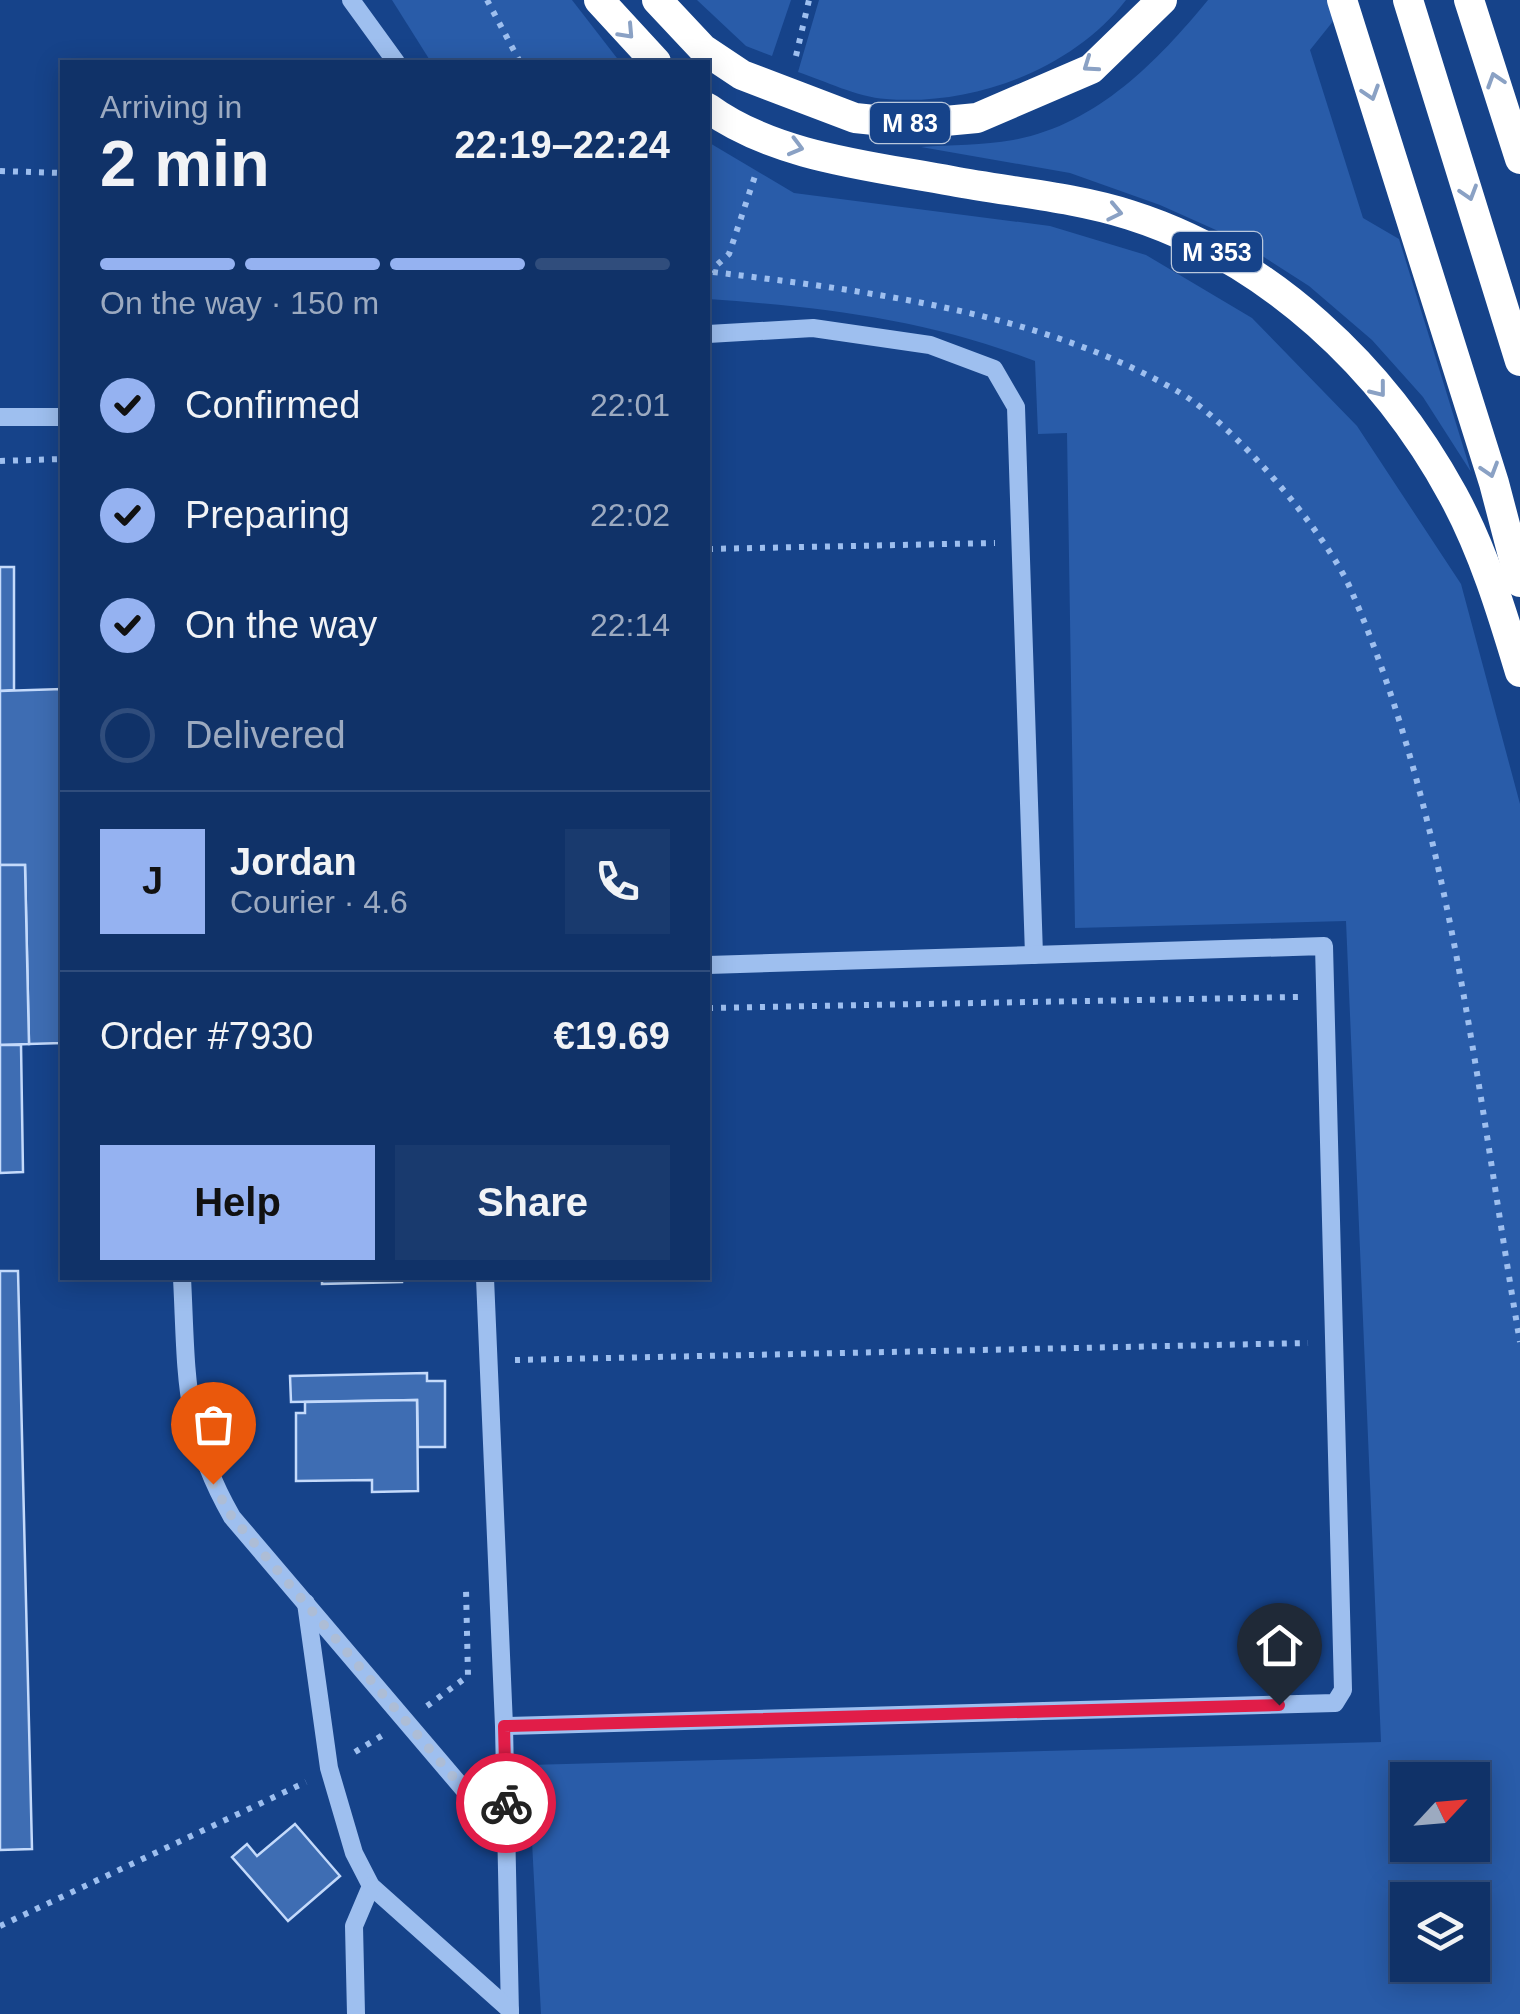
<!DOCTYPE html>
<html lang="en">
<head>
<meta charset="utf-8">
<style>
	:root { --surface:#103268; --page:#193a6e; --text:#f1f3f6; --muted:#9caac0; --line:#304d7c; --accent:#95b2f1 }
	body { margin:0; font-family:Arial,sans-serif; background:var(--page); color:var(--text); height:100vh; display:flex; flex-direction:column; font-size:38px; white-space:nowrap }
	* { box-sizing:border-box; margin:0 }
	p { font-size:32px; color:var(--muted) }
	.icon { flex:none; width:55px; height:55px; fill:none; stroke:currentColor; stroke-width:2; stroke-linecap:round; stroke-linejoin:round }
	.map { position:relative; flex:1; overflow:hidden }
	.side { position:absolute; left:60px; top:60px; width:650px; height:1220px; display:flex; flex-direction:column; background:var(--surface); border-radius:0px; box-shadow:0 5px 25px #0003,0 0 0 2px var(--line) }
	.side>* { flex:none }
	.needle { width:65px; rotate:64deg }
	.controls { position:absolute; left:1390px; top:1762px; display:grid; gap:20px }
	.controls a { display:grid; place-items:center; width:100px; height:100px; border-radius:0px; background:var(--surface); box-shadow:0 5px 25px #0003,0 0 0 2px var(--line); font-size:50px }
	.pin { position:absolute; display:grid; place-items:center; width:85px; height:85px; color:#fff; margin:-102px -42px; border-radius:50% 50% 50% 0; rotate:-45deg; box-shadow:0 0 10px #0007 }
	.pin .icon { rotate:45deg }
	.courier { position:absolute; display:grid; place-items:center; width:100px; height:100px; margin:-50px; border:8px solid #e11d48; border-radius:50%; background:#fff; color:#222; box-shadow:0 2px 12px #0007 }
	.headline em { font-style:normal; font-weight:800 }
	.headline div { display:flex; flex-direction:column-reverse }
	.headline { display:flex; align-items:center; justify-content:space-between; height:170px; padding:0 40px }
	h1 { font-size:65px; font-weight:800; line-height:75px }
	.bar { display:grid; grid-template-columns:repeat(4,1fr); gap:15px 10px; align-content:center; height:120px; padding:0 40px }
	.bar i { height:12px; border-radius:8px; background:var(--line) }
	.bar .active { background:var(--accent) }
	.bar p { grid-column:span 4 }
	.line { display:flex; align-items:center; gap:25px; padding:0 40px; border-top:2px solid var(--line) }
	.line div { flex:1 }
	.round { display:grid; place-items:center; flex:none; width:105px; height:105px; border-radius:0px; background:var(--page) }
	ol { padding:0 40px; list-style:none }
	li { display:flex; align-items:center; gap:30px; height:110px }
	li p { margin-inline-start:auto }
	li .icon { padding:10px; border-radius:50%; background:var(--accent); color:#111; stroke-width:4 }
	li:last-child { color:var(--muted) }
	li i { width:55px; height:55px; border:5px solid var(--line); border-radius:50% }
	.action { display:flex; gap:20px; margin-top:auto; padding:20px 40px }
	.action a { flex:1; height:115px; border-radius:0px; background:var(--accent); color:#111; font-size:40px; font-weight:800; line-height:115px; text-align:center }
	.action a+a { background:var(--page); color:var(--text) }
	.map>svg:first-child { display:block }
	.green { fill:#295ca9; fill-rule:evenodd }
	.building { fill:#3e6db3; stroke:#c4dafb; stroke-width:2.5 }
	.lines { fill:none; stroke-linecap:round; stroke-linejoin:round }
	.path { stroke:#9ebfef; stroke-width:6; stroke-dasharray:5 8; stroke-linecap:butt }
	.minor { stroke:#9ebfef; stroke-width:18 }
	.highway { stroke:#fff; stroke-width:30 }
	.oneway { stroke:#8aa1c4 }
	.done { stroke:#adbdd6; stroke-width:10; stroke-dasharray:0 18 }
	.route { stroke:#e11d48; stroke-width:12 }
	.labels { text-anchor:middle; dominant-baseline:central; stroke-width:9; stroke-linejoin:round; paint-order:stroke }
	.shield { fill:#16438a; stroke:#b9c7dc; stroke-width:2.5 }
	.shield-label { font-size:25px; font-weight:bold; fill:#fff }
</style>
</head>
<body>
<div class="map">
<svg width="1520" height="2014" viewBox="0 0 1520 2014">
	<rect width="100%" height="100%" fill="#16438a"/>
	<!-- green -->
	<g class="green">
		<path d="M392 0H572L620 62H431Z"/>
		<path d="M697 0H791L772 56 746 46Z"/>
		<path d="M819 0H1126C1072 70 972 106 886 99 857 97 825 81 798 72Z"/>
		<path d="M1208 0H1327L1334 20 1310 50 1363 218 1399 239 1471 472 1423 397 1372 340 1309 286 1236 239 1160 205 1070 173 921 147C951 145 983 145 1013 140 1096 125 1157 62 1208 0Z"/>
		<path d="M708 142 794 193 1050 226 1146 255 1252 318 1357 426 1461 584 1520 804V2014H541L528 1765 1381 1742 1346 921 1075 928 1067 433 1038 434 1035 361C925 319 824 307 708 299ZM1408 1780H1472V1845H1408ZM1408 1900H1472V1965H1408Z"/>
	</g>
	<!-- building -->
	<g class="building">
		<path d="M0 567H14V690L0 691Z"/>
		<path d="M62 689V1043L29 1044 25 865H0V691Z"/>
		<path d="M0 865H25L29 1044 0 1045Z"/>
		<path d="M0 1045H21L23 1172 0 1173Z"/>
		<path d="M0 1271H18L32 1849 0 1850Z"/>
		<path d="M322 1278H402V1282L322 1284Z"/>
		<path d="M427 1373V1381H445V1447H418L417 1400 291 1402 290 1376Z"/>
		<path d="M417 1400 418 1491 372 1492V1480L296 1481V1413H305V1402Z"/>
		<path d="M295 1824 340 1876 288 1921 232 1857 247 1844 257 1856Z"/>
	</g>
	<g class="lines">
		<!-- path -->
		<g class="path">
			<path d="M487 0 520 62"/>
			<path d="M796 56 809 0"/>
			<path d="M0 171 62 173"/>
			<path d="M713 272C867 291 1040 312 1177 391 1232 422 1326 532 1351 590 1452 822 1477 1095 1520 1342"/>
			<path d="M708 273 729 254 756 173"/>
			<path d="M0 461 62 459"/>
			<path d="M708 549 995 543"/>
			<path d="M708 1008 1299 997"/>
			<path d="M515 1360 1308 1343"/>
			<path d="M427 1706 468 1676 466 1589"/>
			<path d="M355 1752 383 1735"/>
			<path d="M0 1926 306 1782"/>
		</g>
		<!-- minor -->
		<g class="minor">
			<path d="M351 0 396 62"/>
			<path d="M708 334 813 328 930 345 994 369 1016 407 1034 955"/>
			<path d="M0 417H62"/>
			<path d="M182 1278C187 1373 182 1430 232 1517L506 1839"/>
			<path d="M485 1278 504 1726 510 2014"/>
			<path d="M306 1603 329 1768 354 1853 371 1886 510 2010"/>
			<path d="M504 1726 1335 1703 1343 1690 1324 946 708 965"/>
			<path d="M356 2014 354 1926 371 1886"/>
		</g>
		<!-- highway -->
		<g class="highway">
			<path d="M599 0 656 62"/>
			<path d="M657 0 703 49 742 75 855 118 913 124 977 118 1091 69 1162 0"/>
			<path d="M1342 0 1494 483 1520 582"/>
			<path d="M1408 0 1520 361"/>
			<path d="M1469 0 1520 159"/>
			<path d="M708 108C775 157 872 166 952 181 1010 192 1074 197 1130 215 1269 259 1384 368 1453 495 1483 550 1502 612 1520 672"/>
		</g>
	</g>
	<!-- one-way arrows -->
	<defs><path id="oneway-chevron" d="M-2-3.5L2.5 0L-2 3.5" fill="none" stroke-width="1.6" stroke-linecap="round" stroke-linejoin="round" transform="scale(2.5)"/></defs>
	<g class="oneway">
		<use href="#oneway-chevron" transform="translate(627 32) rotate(47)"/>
		<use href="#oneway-chevron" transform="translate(1090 65) rotate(145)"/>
		<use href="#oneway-chevron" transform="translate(1495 80) rotate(-108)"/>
		<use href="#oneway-chevron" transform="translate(1371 93) rotate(72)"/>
		<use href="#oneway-chevron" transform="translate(796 147) rotate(15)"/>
		<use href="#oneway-chevron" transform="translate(1469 193) rotate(73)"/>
		<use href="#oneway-chevron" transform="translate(1115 212) rotate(12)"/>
		<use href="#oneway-chevron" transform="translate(1379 390) rotate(52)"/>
		<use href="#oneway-chevron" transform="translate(1490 470) rotate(73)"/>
	</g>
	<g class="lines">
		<!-- done -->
		<path class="done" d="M213 1484 232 1517 506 1839V1803"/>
		<!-- route -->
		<path class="route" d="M506 1803 504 1726 1279 1705"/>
	</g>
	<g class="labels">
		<!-- shield labels -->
		<g class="shield">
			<rect x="870" y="103" width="80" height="40" rx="8"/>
			<rect x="1172" y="232" width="90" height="40" rx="8"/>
		</g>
		<g class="shield-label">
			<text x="910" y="123">M 83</text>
			<text x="1217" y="252">M 353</text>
		</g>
	</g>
</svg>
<div class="controls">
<a><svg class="needle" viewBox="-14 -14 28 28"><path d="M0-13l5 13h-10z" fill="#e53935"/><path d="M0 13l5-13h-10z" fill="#9caac0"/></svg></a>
<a><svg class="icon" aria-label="layers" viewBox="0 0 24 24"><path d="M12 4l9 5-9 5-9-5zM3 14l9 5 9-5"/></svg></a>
</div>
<div class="pin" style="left:213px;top:1484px;background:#ea580c"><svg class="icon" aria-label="bag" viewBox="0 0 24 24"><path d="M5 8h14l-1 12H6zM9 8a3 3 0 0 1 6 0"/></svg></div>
<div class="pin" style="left:1279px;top:1705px;background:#1f2937"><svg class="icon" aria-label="home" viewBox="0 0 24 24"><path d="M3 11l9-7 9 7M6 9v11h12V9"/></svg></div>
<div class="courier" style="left:506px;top:1803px"><svg class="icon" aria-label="bike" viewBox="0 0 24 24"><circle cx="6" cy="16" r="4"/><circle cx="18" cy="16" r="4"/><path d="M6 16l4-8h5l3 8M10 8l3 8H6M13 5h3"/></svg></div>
<section class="side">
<div class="headline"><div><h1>2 min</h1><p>Arriving in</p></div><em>22:19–22:24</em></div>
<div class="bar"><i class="active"></i><i class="active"></i><i class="active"></i><i></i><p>On the way · 150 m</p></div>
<ol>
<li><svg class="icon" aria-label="check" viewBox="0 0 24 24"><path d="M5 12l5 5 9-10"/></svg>Confirmed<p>22:01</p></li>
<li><svg class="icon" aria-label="check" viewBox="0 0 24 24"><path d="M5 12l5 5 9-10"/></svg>Preparing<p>22:02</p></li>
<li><svg class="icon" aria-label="check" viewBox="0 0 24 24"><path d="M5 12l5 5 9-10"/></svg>On the way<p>22:14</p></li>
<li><i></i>Delivered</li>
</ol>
<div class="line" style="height:180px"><b class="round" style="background:var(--accent);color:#111">J</b><div><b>Jordan</b><p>Courier · 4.6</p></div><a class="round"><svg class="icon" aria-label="phone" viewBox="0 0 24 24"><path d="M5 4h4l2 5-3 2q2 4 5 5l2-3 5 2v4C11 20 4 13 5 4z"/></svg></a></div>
<div class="line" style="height:130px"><div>Order #7930</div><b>€19.69</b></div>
<div class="action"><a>Help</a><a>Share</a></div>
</section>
</div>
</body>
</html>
